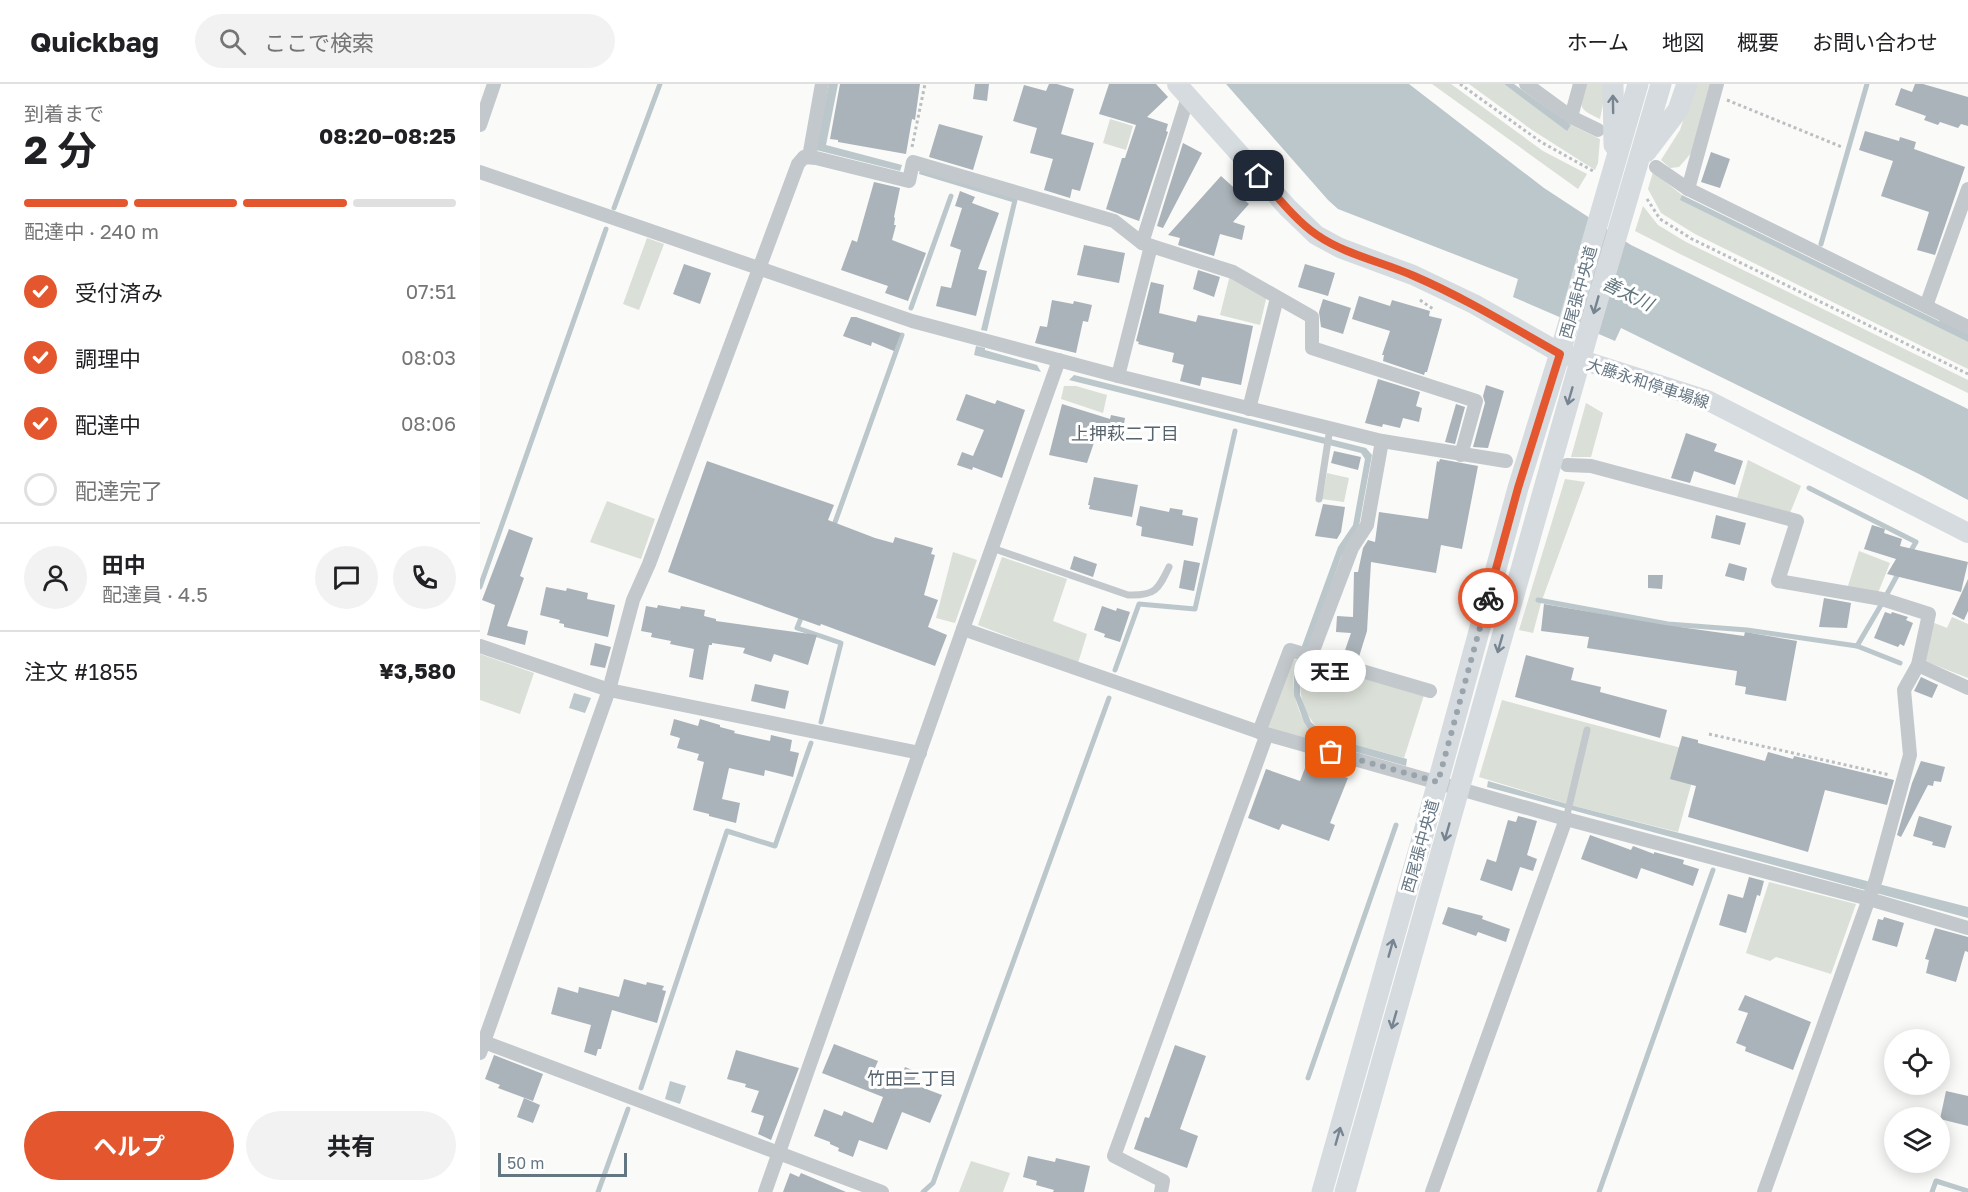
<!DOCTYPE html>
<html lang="ja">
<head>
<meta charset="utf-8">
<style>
	:root { --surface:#fff; --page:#f2f2f2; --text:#202124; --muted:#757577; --line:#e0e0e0; --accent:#e4572e }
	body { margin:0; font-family:"Golos Text","Noto Sans JP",sans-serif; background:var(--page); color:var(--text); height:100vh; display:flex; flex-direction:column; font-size:22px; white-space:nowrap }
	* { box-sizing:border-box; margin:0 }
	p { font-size:20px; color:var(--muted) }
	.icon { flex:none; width:33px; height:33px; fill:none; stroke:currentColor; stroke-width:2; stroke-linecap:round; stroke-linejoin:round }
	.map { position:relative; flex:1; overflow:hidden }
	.side { display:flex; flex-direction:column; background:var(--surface); width:480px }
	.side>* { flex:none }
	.controls { position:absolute; left:1404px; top:945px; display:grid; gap:12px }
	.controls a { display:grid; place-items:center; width:66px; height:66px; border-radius:50%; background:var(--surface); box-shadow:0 3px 15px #0003; font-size:30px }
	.scale { position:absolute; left:18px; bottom:15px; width:129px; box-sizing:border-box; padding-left:6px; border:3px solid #657683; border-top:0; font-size:16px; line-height:21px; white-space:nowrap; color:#657683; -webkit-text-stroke:4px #fff; paint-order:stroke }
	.pin { position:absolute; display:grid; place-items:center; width:51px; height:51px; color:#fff; margin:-26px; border-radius:12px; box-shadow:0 3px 9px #0006 }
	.courier { position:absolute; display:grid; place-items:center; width:60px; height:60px; margin:-30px; border:4px solid #e4572e; border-radius:50%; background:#fff; color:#222; box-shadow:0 2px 8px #0007 }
	.bubble { position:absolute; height:42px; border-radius:21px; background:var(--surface); box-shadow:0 3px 15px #0003; font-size:20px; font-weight:700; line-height:42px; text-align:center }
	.overview em { font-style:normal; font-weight:700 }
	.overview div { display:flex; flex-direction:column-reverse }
	.overview { display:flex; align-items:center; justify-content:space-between; height:102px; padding:0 24px }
	h1 { font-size:39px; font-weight:700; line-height:45px }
	.bar { display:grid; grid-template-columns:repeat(4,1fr); gap:9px 6px; align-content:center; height:72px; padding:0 24px }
	.bar i { height:8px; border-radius:4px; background:var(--line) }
	.bar .active { background:var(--accent) }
	.bar p { grid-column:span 4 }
	.line { display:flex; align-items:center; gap:15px; padding:0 24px; border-top:2px solid var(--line) }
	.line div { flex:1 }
	.round { display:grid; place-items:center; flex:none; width:63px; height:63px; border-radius:32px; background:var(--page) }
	ol { padding:0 24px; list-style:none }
	li { display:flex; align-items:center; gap:18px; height:66px }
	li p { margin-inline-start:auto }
	li .icon { padding:6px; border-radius:50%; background:var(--accent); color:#fff; stroke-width:4 }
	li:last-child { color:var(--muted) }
	li i { width:33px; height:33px; border:3px solid var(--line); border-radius:50% }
	.button { display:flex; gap:12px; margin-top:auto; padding:12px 24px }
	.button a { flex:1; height:69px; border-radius:36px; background:var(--accent); color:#fff; font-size:24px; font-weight:700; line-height:69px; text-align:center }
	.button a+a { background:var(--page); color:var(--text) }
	header { display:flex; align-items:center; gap:36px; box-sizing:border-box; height:84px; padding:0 30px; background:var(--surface); border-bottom:2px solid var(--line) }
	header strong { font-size:28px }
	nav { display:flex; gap:33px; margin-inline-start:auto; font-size:21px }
	.search { width:420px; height:54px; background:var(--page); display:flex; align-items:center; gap:15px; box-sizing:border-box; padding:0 21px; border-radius:33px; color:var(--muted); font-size:22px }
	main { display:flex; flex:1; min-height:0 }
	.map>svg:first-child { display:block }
	.green { fill:#dadfd7 }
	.water { fill:#bbc7cb }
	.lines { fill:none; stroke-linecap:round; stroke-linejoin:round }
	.stream { stroke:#bbc7cb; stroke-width:5 }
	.building { fill:#aab3b9 }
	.path { stroke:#bbbfc2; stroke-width:3; stroke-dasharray:3 3; stroke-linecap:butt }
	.service { stroke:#c3c8cc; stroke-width:7 }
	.minor { stroke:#c3c8cc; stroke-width:14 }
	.secondary { stroke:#d6dbdf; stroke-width:20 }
	.primary { stroke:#d6dbdf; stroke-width:21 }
	.oneway { stroke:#768591 }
	.done { stroke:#99a4ac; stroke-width:6; stroke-dasharray:0 10.8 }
	.route { stroke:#e4572e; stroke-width:8 }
	.labels { text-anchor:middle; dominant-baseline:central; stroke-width:6; stroke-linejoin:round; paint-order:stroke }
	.street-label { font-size:16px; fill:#657683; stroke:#fff }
	.water-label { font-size:18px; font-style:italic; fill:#60757c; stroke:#fff }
	.neighbourhood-label { font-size:18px; fill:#57646e; stroke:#fff }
</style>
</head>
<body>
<header>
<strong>Quickbag</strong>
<div class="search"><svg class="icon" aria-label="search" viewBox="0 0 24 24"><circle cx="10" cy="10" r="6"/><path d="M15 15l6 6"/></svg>ここで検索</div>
<nav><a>ホーム</a><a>地図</a><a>概要</a><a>お問い合わせ</a></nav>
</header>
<main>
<section class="side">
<div class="overview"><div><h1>2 分</h1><p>到着まで</p></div><em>08:20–08:25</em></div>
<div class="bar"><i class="active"></i><i class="active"></i><i class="active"></i><i></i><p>配達中 · 240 m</p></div>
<ol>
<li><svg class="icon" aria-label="check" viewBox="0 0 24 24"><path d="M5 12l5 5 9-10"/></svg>受付済み<p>07:51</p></li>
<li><svg class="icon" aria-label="check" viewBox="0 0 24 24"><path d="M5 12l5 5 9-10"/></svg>調理中<p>08:03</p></li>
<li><svg class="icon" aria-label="check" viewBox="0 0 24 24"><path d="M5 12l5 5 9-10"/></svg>配達中<p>08:06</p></li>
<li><i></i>配達完了</li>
</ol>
<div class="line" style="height:108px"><a class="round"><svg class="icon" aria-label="person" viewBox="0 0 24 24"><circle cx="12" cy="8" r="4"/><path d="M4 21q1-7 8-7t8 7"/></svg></a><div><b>田中</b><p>配達員 · 4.5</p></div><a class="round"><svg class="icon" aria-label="chat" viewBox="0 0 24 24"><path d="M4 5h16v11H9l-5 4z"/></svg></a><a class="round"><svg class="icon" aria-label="phone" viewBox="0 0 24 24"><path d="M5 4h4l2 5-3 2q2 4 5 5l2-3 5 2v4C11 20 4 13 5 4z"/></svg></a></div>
<div class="line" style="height:78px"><div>注文 #1855</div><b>¥3,580</b></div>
<div class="button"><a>ヘルプ</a><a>共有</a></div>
</section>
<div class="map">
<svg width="1488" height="1108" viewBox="0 0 1488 1108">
	<rect width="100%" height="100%" fill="#fafaf8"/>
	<!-- green -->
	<g class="green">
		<path d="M952 0H971L1063 67 1107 90 1098 105Z"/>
		<path d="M989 0H1024L1087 46 1091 41 1120 55 1118 79 1115 86 1052 46Z"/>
		<path d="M1106 0H1127L1120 35C1097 24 1099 23 1106 0Z"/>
		<path d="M1215 0H1232L1213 67 1199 83 1190 84 1181 76 1200 46Z"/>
		<path d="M630 35 653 42 646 66 623 59Z"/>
		<path d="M1173 88 1202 111 1201 116 1488 258V285L1215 150 1181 129 1168 105Z"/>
		<path d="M1163 122 1178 141 1206 158 1488 296V309L1202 171 1155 147Z"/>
		<path d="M167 154 184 160 159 226 143 220Z"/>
		<path d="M750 191 787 211 780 241 740 231Z"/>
		<path d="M584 302H596L627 311 623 329 581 315Z"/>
		<path d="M1106 319 1123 329 1111 373H1091Z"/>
		<path d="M1268 376 1321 402 1310 429 1257 414Z"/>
		<path d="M847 389 869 394 864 418 842 415Z"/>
		<path d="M1085 395 1105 398 1061 519 1053 549 1039 546Z"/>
		<path d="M127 417 175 435 161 475 110 458Z"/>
		<path d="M1379 467 1410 479 1398 509 1367 505Z"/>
		<path d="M473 468 497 476 475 539 456 534Z"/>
		<path d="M522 473 587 495 573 537 607 550 598 579 498 541Z"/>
		<path d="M1472 533 1488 540V594L1442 576 1452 538 1467 544Z"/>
		<path d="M0 570 54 589 40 630 0 616Z"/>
		<path d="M811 574 817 576C807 604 819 642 844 659L842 661 791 646 787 640Z"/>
		<path d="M824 578 944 611 924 674 848 653C824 636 814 606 824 578Z"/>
		<path d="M1022 616 1220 669 1198 748 1098 723 999 693Z"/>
		<path d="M1289 798 1376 820 1351 890 1296 873 1290 877 1266 869Z"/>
		<path d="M491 1077 530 1089 523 1108H479Z"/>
	</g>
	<!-- water -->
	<g class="water">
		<path d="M349 0H358L346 61 422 81 420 87 336 66Z"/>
		<path d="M746 0H929L1064 104 1151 161 1488 325V416L1439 390 1141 244 1135 257 1033 213 1038 195 858 125 848 116Z"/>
		<path d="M1024 0H1034L1091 41 1087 47Z"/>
		<path d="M440 85 538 114 507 247 501 246 532 118 439 90Z"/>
		<path d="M1202 111 1459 237 1461 235 1488 248V258L1200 116Z"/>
		<path d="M496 262 505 264V266L557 281 561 288 494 271Z"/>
		<path d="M594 291 886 364 892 371 879 442 861 473 820 588V611L831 638 848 653 927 675 926 682 844 659 833 652 824 638 814 611V584L858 463 873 441 885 375 881 369 589 296Z"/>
		<path d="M94 609 111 614 105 629 89 624Z"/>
		<path d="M1008 697 1098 723 1488 823V834L1007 703Z"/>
		<path d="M190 997 206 1002 200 1020 185 1015Z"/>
	</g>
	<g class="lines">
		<!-- stream -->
		<g class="stream">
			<path d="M134 124 180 0"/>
			<path d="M1341 160 1387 0"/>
			<path d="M431 224 471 112"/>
			<path d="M1329 404 1436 458 1429 470"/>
			<path d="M353 444 422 251"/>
			<path d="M0 503 126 145"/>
			<path d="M1407 510 1419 488"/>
			<path d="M1058 516 1188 540 1267 546 1377 562 1420 579"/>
			<path d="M323 529 317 544 361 559 341 638"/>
			<path d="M1377 562 1401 521"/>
			<path d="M635 586 659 520 715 525 755 347"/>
			<path d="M828 994 916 741"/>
			<path d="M161 1004 247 747 295 762 331 659"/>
			<path d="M118 1108 148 1025"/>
			<path d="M443 1108 453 1099 629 614"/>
			<path d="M1119 1108 1233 786"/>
			<path d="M1452 1108 1456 1097 1488 1107"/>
		</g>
	</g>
	<!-- building -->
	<g class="building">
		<path d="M360 0H440L435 36 432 35 426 70 358 58V56L350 55Z"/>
		<path d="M495 0H509L507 17 493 15Z"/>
		<path d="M569 0H577L594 5 581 50 614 59 600 107 592 105 590 114 564 106 573 75 550 69 557 44 533 37 544 1 566 7Z"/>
		<path d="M629 0H676L688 13 667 33 688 40 686 47 688 48 659 137 626 125 642 74H645L656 41 619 30Z"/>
		<path d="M1435 0H1443L1488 13V42L1481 40 1478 44 1460 38 1458 41 1444 36 1446 32 1415 21 1421 4 1432 8Z"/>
		<path d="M459 40 503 52 493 86 449 73Z"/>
		<path d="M1385 47 1419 57 1420 53 1436 58 1434 65 1485 83 1455 171 1437 166 1449 128 1401 112 1413 77 1379 66Z"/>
		<path d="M703 59 722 69 683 144 677 142Z"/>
		<path d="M1231 68 1250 75 1240 104 1221 98Z"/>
		<path d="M741 92 761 110 760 112 769 120 753 138 765 142 762 156 740 150 734 172 698 161 700 154 688 151Z"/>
		<path d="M394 98 420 104 414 133 415 134 414 141H416L412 156 446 169 428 217 405 209 408 202 361 186 372 156 377 158Z"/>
		<path d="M480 107 495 113 492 119 519 129 498 185 507 187 496 232 456 222 461 202 471 204 481 166 470 162 482 124 475 122Z"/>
		<path d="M604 161 645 169 639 199 597 191Z"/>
		<path d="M204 180 231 189 220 220 193 210Z"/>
		<path d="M825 180 855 189 848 212 818 203Z"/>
		<path d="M718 186 740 193 734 213 713 205Z"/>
		<path d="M671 198 684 201 679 229 716 238 718 231 773 242 761 301 722 293 720 302 700 297 704 281 692 278 694 269 658 260 659 258 656 257Z"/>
		<path d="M879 212 910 222 912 216 950 227 949 232 962 235 947 288H945L944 291 903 277 904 271H902L910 247 872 235Z"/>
		<path d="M843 215 871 224 863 250 841 243 839 228Z"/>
		<path d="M572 216 593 220 594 217 612 221 608 238 603 237 596 269 555 259 560 242 567 243Z"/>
		<path d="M371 233H376L421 249 414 267 392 258 391 262 363 252Z"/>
		<path d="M898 295 940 308 936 322 942 324 939 338 923 334 920 344 903 340 902 343 885 339Z"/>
		<path d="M1006 301 1024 307 1008 364 993 363 1005 319 1003 312Z"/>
		<path d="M486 310 515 320 517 316 545 326 522 394 493 383 492 386 477 381 482 368 493 372 504 346 476 336Z"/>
		<path d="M582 320 630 335 631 331 645 334 642 352 618 347 607 379 569 371Z"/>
		<path d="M976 320 985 323 975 360 965 358Z"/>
		<path d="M1206 349 1237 360 1234 367 1263 377 1255 401 1214 387 1210 399 1191 394Z"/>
		<path d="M854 367 881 373 878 386 851 379Z"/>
		<path d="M960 375 998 382 982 465 961 461 956 489 891 478 887 547 878 576 863 572 871 549 856 548 857 532 873 533 874 488H878L883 464 888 456 895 458 899 428 948 435 957 377 959 378Z"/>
		<path d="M227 377 354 421 348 436 395 454 413 459 415 453 453 464 451 470 455 471 444 511 458 516 448 543 467 551 455 582 341 540 340 542 188 488Z"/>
		<path d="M614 393 658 401 652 433 609 425 610 421H608Z"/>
		<path d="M843 420 865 423 861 448 857 455 835 452Z"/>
		<path d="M660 422 689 428 690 424 703 426 702 431 718 434 713 462 661 452 662 443 656 441Z"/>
		<path d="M1236 431 1266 439 1260 461 1231 454Z"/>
		<path d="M1392 441 1405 445 1404 449 1422 455 1420 462 1488 478 1481 508 1407 490 1416 475 1384 465Z"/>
		<path d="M29 445 53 454 40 492 44 494 27 542 48 547 45 561 7 551 15 521 2 516Z"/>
		<path d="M594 472 617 480 613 493 590 485Z"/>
		<path d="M704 476 720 479 714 507 699 504Z"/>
		<path d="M1249 479 1267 484 1264 497 1245 492Z"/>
		<path d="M1168 491H1183L1182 505 1168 504Z"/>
		<path d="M1488 495V527L1484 536 1472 530Z"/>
		<path d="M66 503 86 507 87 504 108 509 107 515 135 521 128 553 84 543V540L79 539 80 536 60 531Z"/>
		<path d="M1344 514 1371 519 1367 544 1339 543Z"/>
		<path d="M1064 520 1185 541 1264 552 1265 548 1317 557 1306 617 1265 610 1266 603 1255 601 1257 587 1107 564 1109 553 1061 547Z"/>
		<path d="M178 521 200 525 201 522 225 526 224 532 236 535V537L337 551 328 581 294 570 291 578 263 569 265 564 232 559V561H229L223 596 209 593 214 565 190 560 191 557 171 553 172 549 161 547 166 522 177 524Z"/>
		<path d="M622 522 636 527 637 524 650 528 640 558 624 553 625 550 614 546Z"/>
		<path d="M1405 528 1411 530 1412 528 1428 533 1426 536 1433 539 1424 562 1420 560 1418 563 1394 554Z"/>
		<path d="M115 559 131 563 125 584 110 581Z"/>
		<path d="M1046 571 1094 584 1091 596 1121 603 1120 608 1187 626 1180 654 1035 613Z"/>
		<path d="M1441 593 1458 601 1452 614 1434 607Z"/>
		<path d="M275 600 309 607 305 625 271 617Z"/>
		<path d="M194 635 218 642 220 635 240 641V643L255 647 254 649 290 657 291 651 312 656 310 667 319 669 313 693 285 686 284 692 249 684 242 715 260 719 256 739 229 732V730L213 726 224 678 217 676 219 670 197 664 200 654 190 651Z"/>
		<path d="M1202 652 1218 656V659L1285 677 1288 668 1313 675 1314 672 1414 696 1407 721 1345 706 1328 768 1208 733 1216 702 1190 695Z"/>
		<path d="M1441 677 1465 683 1461 698 1454 697 1453 702 1448 701 1421 753 1417 751 1432 699Z"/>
		<path d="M827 679 868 694 850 739 855 741 849 757 802 740 799 746 768 734 786 685 820 697Z"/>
		<path d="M1038 732 1057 737 1047 771 1057 775 1053 787 1040 783 1032 807 1000 796 1007 775 1016 778 1028 736 1036 738Z"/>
		<path d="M1439 732 1472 742 1465 764 1452 761 1453 758 1433 752Z"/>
		<path d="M1110 751 1151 766 1153 762 1174 770V768L1204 776 1203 780 1219 785 1213 802 1161 784 1157 795 1101 775Z"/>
		<path d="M1269 793 1284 797 1280 812 1277 811 1266 849 1239 841 1248 810 1263 814Z"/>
		<path d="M968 823 1003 832 1002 835 1030 845 1026 858 998 848 996 852 962 840Z"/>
		<path d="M1404 833 1424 839 1417 863 1392 856 1398 835 1403 836Z"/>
		<path d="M1455 844 1488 853V868L1485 867 1476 898 1446 889 1449 876 1445 875Z"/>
		<path d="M144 895 166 901 167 898 184 902 182 906 186 907 177 939 132 926 121 965H118L116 972 104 968 111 941 71 930 78 903 98 909 99 903 139 913Z"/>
		<path d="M1265 911 1331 938 1313 986 1265 967 1266 963 1256 959 1268 929 1258 926Z"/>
		<path d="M354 960 398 977 395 984 421 993 425 983 437 988 433 1000 462 1011 450 1039 422 1028 407 1066 379 1056 373 1073 358 1067 359 1064 350 1060V1058L334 1052 344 1025 362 1032 364 1027 393 1039 403 1013 342 989Z"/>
		<path d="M695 961 726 972 700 1045 718 1052 707 1084 654 1065 665 1033 669 1034Z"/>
		<path d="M256 966 319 984 291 1056 278 1050 284 1032 271 1028 279 1007 265 1003 266 1000 247 995Z"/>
		<path d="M14 971 63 990 53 1017 18 1004 20 1001 5 995Z"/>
		<path d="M1466 1007 1488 1012V1042L1460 1035Z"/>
		<path d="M44 1014 60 1021 53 1039 37 1033Z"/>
		<path d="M548 1072 575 1078 576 1074 610 1082 604 1108H573L574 1106 556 1101 557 1097 543 1093Z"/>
		<path d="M310 1089 319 1093 321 1089 366 1108H303Z"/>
	</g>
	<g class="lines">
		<!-- path -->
		<g class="path">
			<path d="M980 0 1061 58 1113 87"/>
			<path d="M1247 16 1362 63"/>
			<path d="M432 63 445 0"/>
			<path d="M1167 115 1180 135 1212 155 1488 290"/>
			<path d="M940 216 953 225"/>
			<path d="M1229 650 1410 691"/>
		</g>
		<!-- service -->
		<g class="service">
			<path d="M839 415 850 344"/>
			<path d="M512 464 648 511C675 512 678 506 689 483"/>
			<path d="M1086 735 1107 646"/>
		</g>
		<!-- minor -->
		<g class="minor">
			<path d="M1046 0 1091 33 1118 46"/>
			<path d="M1237 0 1208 105 1488 243"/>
			<path d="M1091 33 1100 0"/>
			<path d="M0 41 14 0"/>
			<path d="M329 73 342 0"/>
			<path d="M1176 83 1208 105"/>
			<path d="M0 88 432 237 638 292 902 357 1026 377"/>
			<path d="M662 159 708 13"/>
			<path d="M1446 222 1488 105"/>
			<path d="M638 292 671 162"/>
			<path d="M769 325 797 214"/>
			<path d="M1087 381 1111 382 1317 437 1298 497 1402 515 1449 530 1438 581 1424 606 1430 671 1396 795 1284 1108"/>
			<path d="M483 545 779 648 1086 735 1389 815 1488 844"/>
			<path d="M0 562 129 606 440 669"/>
			<path d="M831 572 872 464 887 441 902 357"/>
			<path d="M1438 581 1488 604"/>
			<path d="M779 648 810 566 950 607"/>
			<path d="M4 958 402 1108"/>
			<path d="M0 969 129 606 153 516 169 480 318 80 324 73 336 74 429 97 433 78 634 137 662 159 753 188 832 233V264L996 317 981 371"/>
			<path d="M285 1108 483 545 579 276"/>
			<path d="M681 1108 683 1097 634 1072 787 650"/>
			<path d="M952 1108 1086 735"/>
		</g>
		<!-- secondary -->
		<path class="secondary" d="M697 0 808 124 836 151 860 164 933 191 994 220 1080 269 1227 316 1488 449"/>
		<!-- primary -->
		<g class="primary">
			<path d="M1133 0 1134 61"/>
			<path d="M1166 68 1198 26 1207 0"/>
			<path d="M842 1108 958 698 1038 404 1080 269 1158 0"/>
			<path d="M865 1108 1106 256 1181 0"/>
		</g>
	</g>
	<!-- one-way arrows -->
	<defs><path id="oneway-shaft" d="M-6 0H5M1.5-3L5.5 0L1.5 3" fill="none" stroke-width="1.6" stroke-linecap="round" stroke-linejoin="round" transform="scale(1.5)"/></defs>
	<g class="oneway">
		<use href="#oneway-shaft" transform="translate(1133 20) rotate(-91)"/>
		<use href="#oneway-shaft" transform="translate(1116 221) rotate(106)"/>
		<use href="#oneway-shaft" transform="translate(1090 312) rotate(106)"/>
		<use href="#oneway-shaft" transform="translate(1020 560) rotate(106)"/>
		<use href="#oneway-shaft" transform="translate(967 748) rotate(106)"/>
		<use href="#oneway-shaft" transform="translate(911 864) rotate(-74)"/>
		<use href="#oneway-shaft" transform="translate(914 936) rotate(106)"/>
		<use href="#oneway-shaft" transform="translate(858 1052) rotate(-74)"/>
	</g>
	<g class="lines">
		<!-- done -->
		<path class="done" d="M851 668 958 698 1008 514"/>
		<!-- route -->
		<path class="route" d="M779 92C796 111 816 137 837 151 866 171 903 178 934 192 985 214 1032 243 1080 270L1038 404 1008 514"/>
	</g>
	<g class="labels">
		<!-- street labels -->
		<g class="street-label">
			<text transform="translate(1098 208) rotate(-74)">西尾張中央道</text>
			<text transform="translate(1168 299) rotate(18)">大藤永和停車場線</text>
			<text transform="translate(940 762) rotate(-74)">西尾張中央道</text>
		</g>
		<!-- water labels -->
		<g class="water-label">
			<text transform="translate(1148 209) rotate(26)">善太川</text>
		</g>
		<!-- neighbourhood labels -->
		<g class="neighbourhood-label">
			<text x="645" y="349">上押萩二丁目</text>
			<text x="432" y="994">竹田二丁目</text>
		</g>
	</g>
</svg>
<div class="controls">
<a><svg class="icon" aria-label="locate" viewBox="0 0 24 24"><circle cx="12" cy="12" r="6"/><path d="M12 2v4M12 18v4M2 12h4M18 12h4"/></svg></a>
<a><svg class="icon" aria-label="layers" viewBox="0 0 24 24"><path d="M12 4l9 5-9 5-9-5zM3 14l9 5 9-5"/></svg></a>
</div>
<div class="scale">50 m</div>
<div class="pin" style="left:851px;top:668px;background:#ea580c"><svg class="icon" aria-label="bag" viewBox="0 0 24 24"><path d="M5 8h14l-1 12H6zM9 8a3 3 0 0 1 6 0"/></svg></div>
<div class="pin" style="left:779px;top:92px;background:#1f2937"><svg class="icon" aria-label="home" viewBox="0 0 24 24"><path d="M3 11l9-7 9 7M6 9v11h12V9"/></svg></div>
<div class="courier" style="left:1008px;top:514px"><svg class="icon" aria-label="bike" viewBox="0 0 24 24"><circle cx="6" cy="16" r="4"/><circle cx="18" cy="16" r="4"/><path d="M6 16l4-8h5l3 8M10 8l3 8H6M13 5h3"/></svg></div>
<div class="bubble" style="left:814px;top:566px;width:72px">天王</div>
</div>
</main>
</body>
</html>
